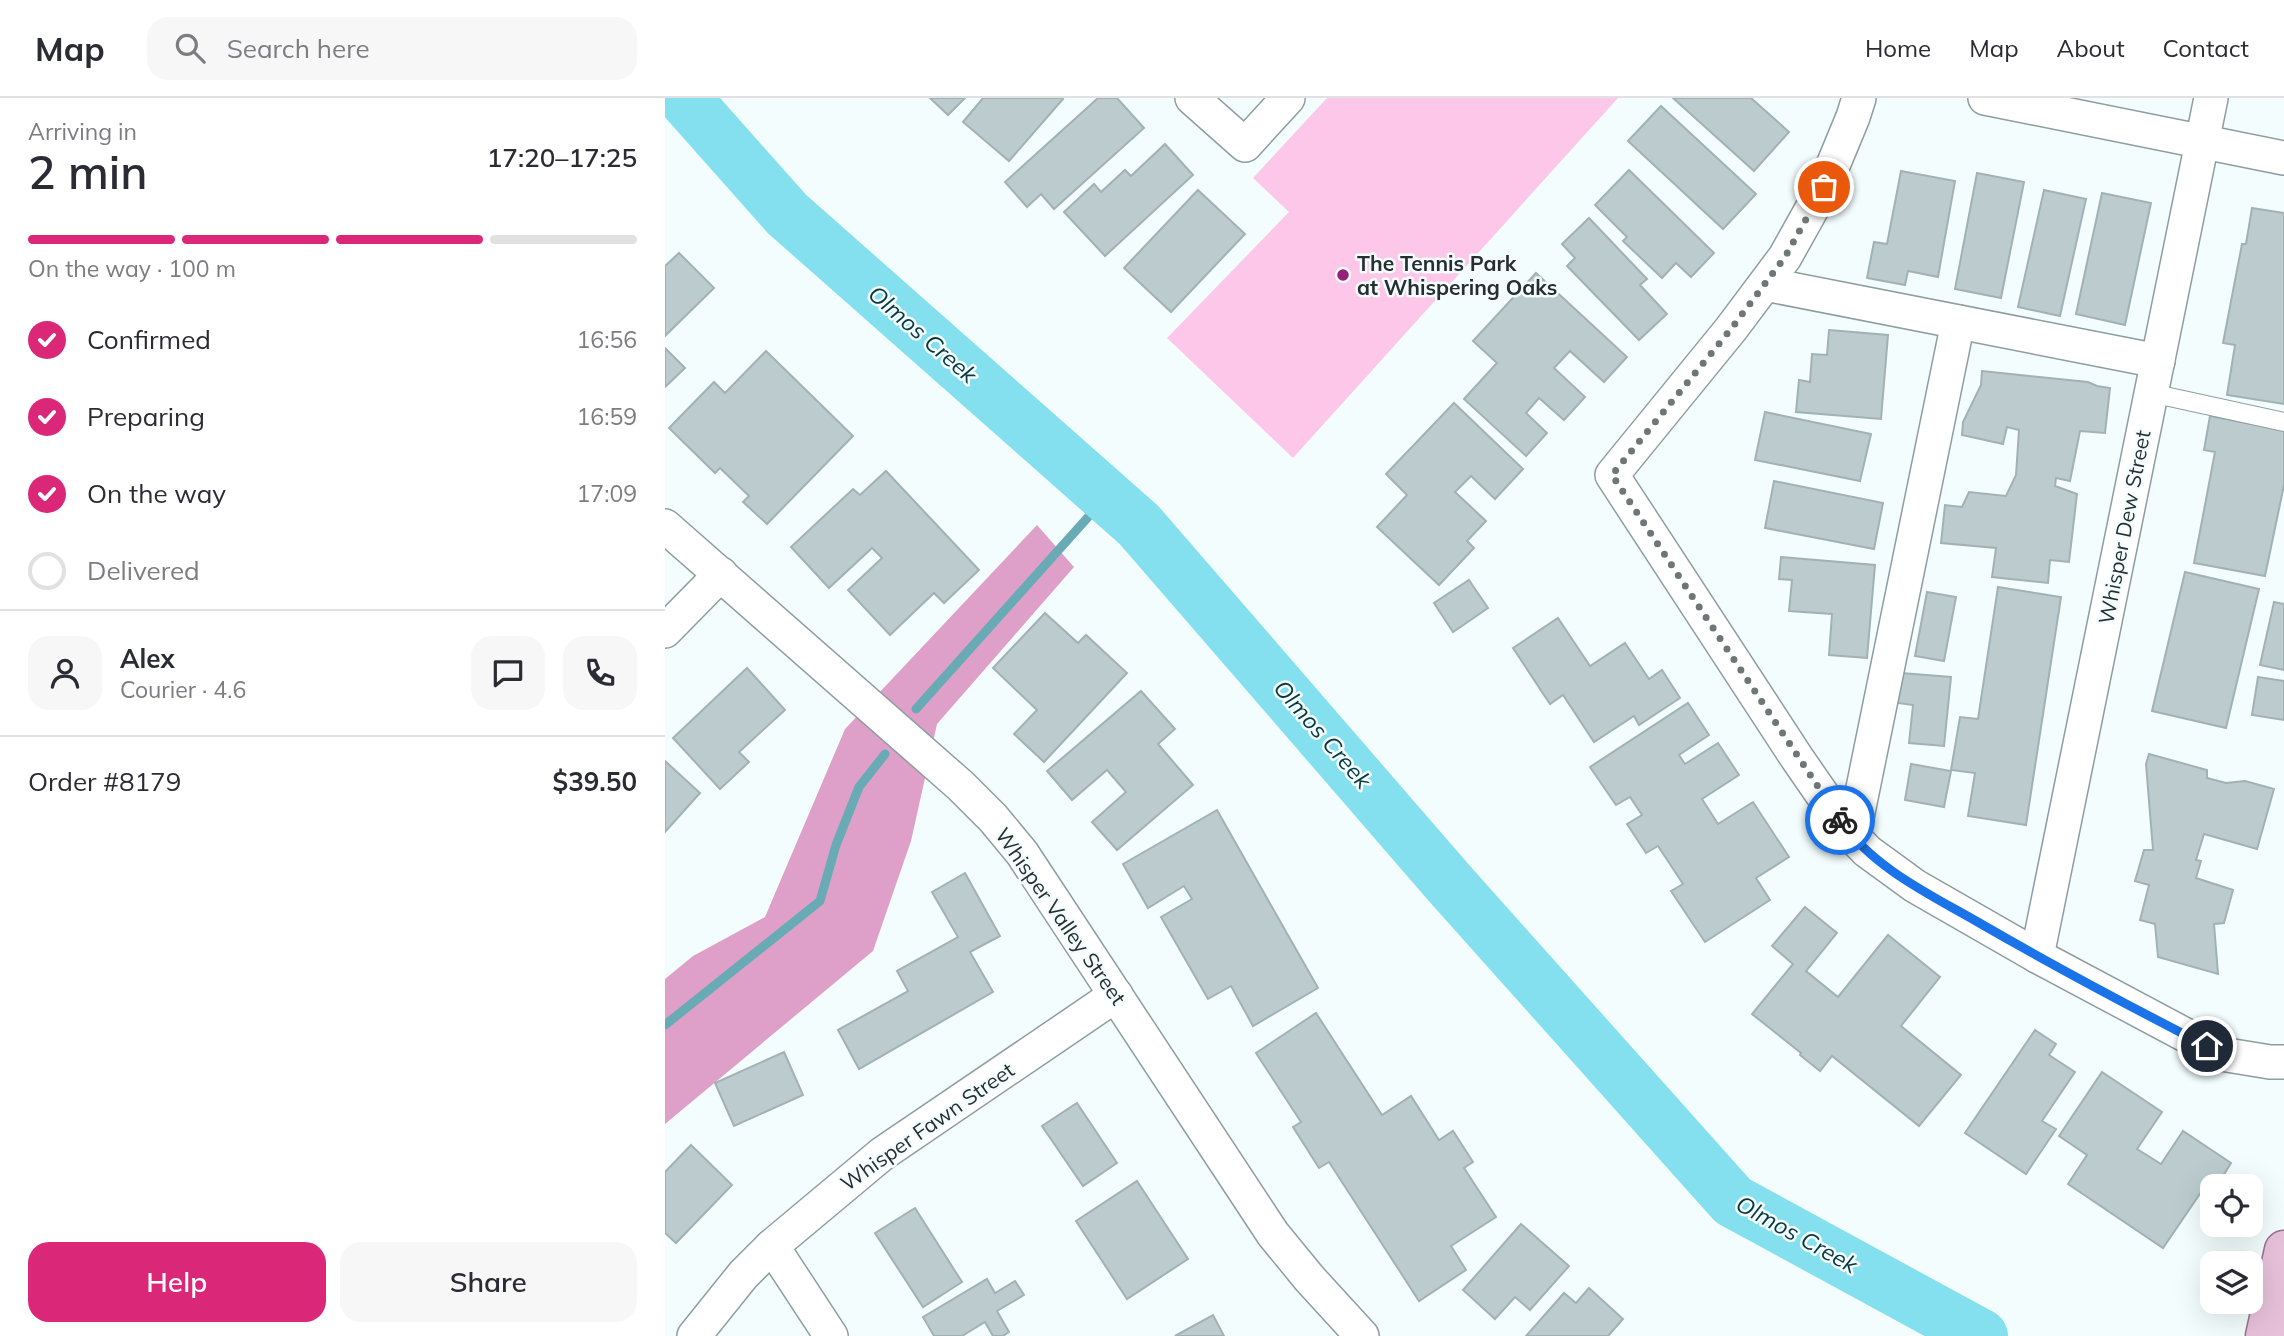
<!DOCTYPE html>
<html lang="en">
<head>
<meta charset="utf-8">
<style>
	:root { --surface:#fff; --page:#f7f7f7; --text:#2b2b33; --muted:#7c7c81; --line:#e1e1e2; --accent:#db2777 }
	body { margin:0; font-family:Mulish,sans-serif; background:var(--page); color:var(--text); height:100vh; display:flex; flex-direction:column; font-size:26px; white-space:nowrap }
	* { box-sizing:border-box; margin:0 }
	p { font-size:23px; color:var(--muted) }
	.icon { flex:none; width:38px; height:38px; fill:none; stroke:currentColor; stroke-width:2; stroke-linecap:round; stroke-linejoin:round }
	.map { position:relative; flex:1; overflow:hidden }
	.drawer { display:flex; flex-direction:column; background:var(--surface); width:665px }
	.drawer>* { flex:none }
	.controls { position:absolute; left:1535px; top:1076px; display:grid; gap:14px }
	.controls a { display:grid; place-items:center; width:63px; height:63px; border-radius:14px; background:var(--surface); box-shadow:0 7px 28px #0002; font-size:35px }
	.pin { position:absolute; display:grid; place-items:center; width:60px; height:60px; color:#fff; margin:-30px; border:4px solid #fff; border-radius:50%; box-shadow:0 2px 7px #0007 }
	.courier { position:absolute; display:grid; place-items:center; width:70px; height:70px; margin:-35px; border:5px solid #1a73e8; border-radius:50%; background:#fff; color:#222; box-shadow:0 2px 9px #0007 }
	.headline em { font-style:normal; font-weight:600 }
	.headline div { display:flex; flex-direction:column-reverse }
	.headline { display:flex; align-items:center; justify-content:space-between; height:119px; padding:0 28px }
	h1 { font-size:46px; font-weight:600; line-height:52px }
	.bar { display:grid; grid-template-columns:repeat(4,1fr); gap:10px 7px; align-content:center; height:84px; padding:0 28px }
	.bar i { height:9px; border-radius:5px; background:var(--line) }
	.bar .on { background:var(--accent) }
	.bar p { grid-column:span 4 }
	.line { display:flex; align-items:center; gap:18px; padding:0 28px; border-top:2px solid var(--line) }
	.line div { flex:1 }
	.round { display:grid; place-items:center; flex:none; width:74px; height:74px; border-radius:21px; background:var(--page) }
	ol { padding:0 28px; list-style:none }
	li { display:flex; align-items:center; gap:21px; height:77px }
	li p { margin-inline-start:auto }
	li .icon { padding:7px; border-radius:50%; background:var(--accent); color:#fff; stroke-width:4 }
	li:last-child { color:var(--muted) }
	li i { width:38px; height:38px; border:4px solid var(--line); border-radius:50% }
	.action { display:flex; gap:14px; margin-top:auto; padding:14px 28px }
	.action a { flex:1; height:80px; border-radius:21px; background:var(--accent); color:#fff; font-size:28px; font-weight:600; line-height:80px; text-align:center }
	.action a+a { background:var(--page); color:var(--text) }
	header { display:flex; align-items:center; gap:42px; box-sizing:border-box; height:98px; padding:0 35px; background:var(--surface); border-bottom:2px solid var(--line) }
	header strong { font-size:33px }
	nav { display:flex; gap:38px; margin-inline-start:auto; font-size:24px }
	.search { width:490px; height:63px; background:var(--page); display:flex; align-items:center; gap:18px; box-sizing:border-box; padding:0 24px; border-radius:21px; color:var(--muted); font-size:26px }
	main { display:flex; flex:1; min-height:0 }
	.map>svg:first-child { display:block }
	.green { fill:#fcc7e9 }
	.forest { fill:#dea0c8 }
	.lines { fill:none; stroke-linecap:round; stroke-linejoin:round }
	.stream { stroke:#68abb5; stroke-width:9 }
	.river { stroke:#84e0ee; stroke-width:54 }
	.building { fill:#bcccce; stroke:#a2b1b4; stroke-width:2 }
	.lane-casing { stroke:#8e9d9f; stroke-width:20 }
	.street-casing { stroke:#8e9d9f; stroke-width:36 }
	.primary-casing { stroke:#98728d; stroke-width:41 }
	.lane { stroke:#fff; stroke-width:18 }
	.street { stroke:#fff; stroke-width:33 }
	.primary { stroke:#e6c0d9; stroke-width:38 }
	.done { stroke:#6f7677; stroke-width:7; stroke-dasharray:0 12.6 }
	.route { stroke:#1a73e8; stroke-width:9 }
	.poi-dot { fill:#971f79; stroke:#f3fdfe; stroke-width:2.5 }
	.labels { text-anchor:middle; dominant-baseline:central; stroke-width:5; stroke-linejoin:round; paint-order:stroke }
	.poi-label { font-size:21px; font-weight:bold; fill:#282e2f; stroke:#f3fdfe; text-anchor:start }
	.street-label { font-size:21px; fill:#282e2f; stroke:#f3fdfe }
	.water-label { font-size:23px; font-style:italic; fill:#0a373d; stroke:#f3fdfe }
</style>
</head>
<body>
<header>
<strong>Map</strong>
<div class="search"><svg class="icon" aria-label="search" viewBox="0 0 24 24"><circle cx="10" cy="10" r="6"/><path d="M15 15l6 6"/></svg>Search here</div>
<nav><a>Home</a><a>Map</a><a>About</a><a>Contact</a></nav>
</header>
<main>
<section class="drawer">
<div class="headline"><div><h1>2 min</h1><p>Arriving in</p></div><em>17:20–17:25</em></div>
<div class="bar"><i class="on"></i><i class="on"></i><i class="on"></i><i></i><p>On the way · 100 m</p></div>
<ol>
<li><svg class="icon" aria-label="check" viewBox="0 0 24 24"><path d="M5 12l5 5 9-10"/></svg>Confirmed<p>16:56</p></li>
<li><svg class="icon" aria-label="check" viewBox="0 0 24 24"><path d="M5 12l5 5 9-10"/></svg>Preparing<p>16:59</p></li>
<li><svg class="icon" aria-label="check" viewBox="0 0 24 24"><path d="M5 12l5 5 9-10"/></svg>On the way<p>17:09</p></li>
<li><i></i>Delivered</li>
</ol>
<div class="line" style="height:126px"><a class="round"><svg class="icon" aria-label="person" viewBox="0 0 24 24"><circle cx="12" cy="8" r="4"/><path d="M4 21q1-7 8-7t8 7"/></svg></a><div><b>Alex</b><p>Courier · 4.6</p></div><a class="round"><svg class="icon" aria-label="chat" viewBox="0 0 24 24"><path d="M4 5h16v11H9l-5 4z"/></svg></a><a class="round"><svg class="icon" aria-label="phone" viewBox="0 0 24 24"><path d="M5 4h4l2 5-3 2q2 4 5 5l2-3 5 2v4C11 20 4 13 5 4z"/></svg></a></div>
<div class="line" style="height:91px"><div>Order #8179</div><b>$39.50</b></div>
<div class="action"><a>Help</a><a>Share</a></div>
</section>
<div class="map">
<svg width="1619" height="1238" viewBox="0 0 1619 1238">
	<rect width="100%" height="100%" fill="#f3fdfe"/>
	<!-- green -->
	<path class="green" d="M662 0H953L628 360 502 240 624 114 588 80Z"/>
	<!-- forest -->
	<path class="forest" d="M372 427 409 469 272 626 246 743 208 853 0 1026V881L28 858 100 819 180 631Z"/>
	<g class="lines">
		<!-- stream -->
		<g class="stream">
			<path d="M251 611 442 398"/>
			<path d="M0 927 155 803 171 747 194 689 220 656"/>
		</g>
		<!-- river -->
		<path class="river" d="M19 0 122 116 474 427 784 785 1068 1103 1316 1238"/>
	</g>
	<!-- building -->
	<g class="building">
		<path d="M265 0H300L283 17Z"/>
		<path d="M318 0H397L398 1 344 63 298 24Z"/>
		<path d="M433 0H452L479 30 389 111 376 96 362 109 340 84Z"/>
		<path d="M1008 0H1086L1124 34 1089 73Z"/>
		<path d="M996 8 1091 96 1058 131 963 43Z"/>
		<path d="M500 46 528 77 440 158 399 114 429 86 436 94 460 72 466 78Z"/>
		<path d="M964 72 1049 155 1026 179 1011 165 997 180 958 143 962 139 930 107Z"/>
		<path d="M1236 73 1290 83 1273 179 1243 173 1240 187 1202 180 1209 144 1222 146Z"/>
		<path d="M1312 75 1359 84 1336 200 1290 191Z"/>
		<path d="M533 92 580 136 506 214 459 170Z"/>
		<path d="M1379 92 1421 101 1395 218 1353 209Z"/>
		<path d="M1437 95 1486 105 1460 227 1411 216Z"/>
		<path d="M1587 110 1619 115V306L1562 297 1570 247 1558 245 1577 146H1581Z"/>
		<path d="M924 120 982 181 975 187 1002 216 974 242 902 168 910 160 897 146Z"/>
		<path d="M14 155 49 190 0 238V168Z"/>
		<path d="M871 175 962 259 939 284 905 253 889 270 920 299 899 322 874 300 861 315 882 335 861 358 799 301 832 265 808 243Z"/>
		<path d="M1164 232 1223 237 1216 321 1131 314 1134 282 1145 284 1147 256 1162 257Z"/>
		<path d="M0 250 20 270 0 289Z"/>
		<path d="M101 253 188 338 102 426 78 404 84 398 55 370 50 375 4 330 49 284 60 295Z"/>
		<path d="M1317 273 1423 284 1432 288 1445 290 1440 335 1415 333 1405 383 1391 380 1390 388 1412 396 1404 464 1385 462 1383 485 1327 479 1331 450 1276 445 1280 407 1297 409 1304 394 1341 398 1351 377 1354 332 1342 329 1338 346 1297 337 1298 324 1316 287Z"/>
		<path d="M789 305 858 371 830 401 806 378 790 394 821 423 802 443 809 450 774 487 712 429 742 397 721 376Z"/>
		<path d="M1100 314 1206 336 1195 383 1090 362Z"/>
		<path d="M1545 318 1619 332V387L1600 478 1529 465 1550 354 1539 352Z"/>
		<path d="M221 373 314 472 279 505 269 495 225 537 183 492 217 460 207 450 164 490 126 449 188 391 195 397Z"/>
		<path d="M1109 383 1218 405 1209 451 1100 430Z"/>
		<path d="M1116 459 1210 467 1202 560 1164 557 1167 516 1124 513 1127 482 1114 481Z"/>
		<path d="M1520 474 1594 491 1561 630 1487 613Z"/>
		<path d="M804 482 823 510 788 534 769 505Z"/>
		<path d="M1333 489 1396 499 1361 727 1303 718 1310 675 1286 672 1295 619 1313 621Z"/>
		<path d="M1262 494 1291 499 1279 563 1250 558Z"/>
		<path d="M1609 504 1619 506V572L1595 567Z"/>
		<path d="M380 515 413 545 421 537 462 575 379 664 349 636 372 612 328 570Z"/>
		<path d="M893 520 925 568 960 545 984 581 997 572 1015 600 974 627 969 618 929 644 898 597 885 606 848 550Z"/>
		<path d="M82 570 120 612 74 654 84 664 55 691 8 640Z"/>
		<path d="M1236 575 1286 579 1279 648 1244 645 1248 607 1233 605Z"/>
		<path d="M1593 579 1619 583V622L1587 617Z"/>
		<path d="M476 593 510 631 493 646 528 687 452 752 427 724 461 694 442 672 407 702 382 673Z"/>
		<path d="M1023 605 1044 637 1014 657 1020 666 1053 645 1074 677 1037 701 1053 726 1088 704 1124 759 1091 780 1105 802 1040 844 1006 793 1018 786 993 748 981 755 962 726 977 717 965 699 951 707 925 669Z"/>
		<path d="M1484 656 1542 672V680L1561 685 1580 683 1609 691 1592 751 1539 736 1531 762 1536 763 1531 780 1568 792 1559 825 1549 826 1553 876 1493 859 1490 826 1475 822 1484 787 1470 783 1479 752H1488L1481 666Z"/>
		<path d="M0 663 35 695 0 734Z"/>
		<path d="M1246 666 1286 673 1279 709 1240 702Z"/>
		<path d="M552 712 653 890 588 928 566 888 543 901 496 819 527 801 519 788 483 810 458 766Z"/>
		<path d="M300 775 335 838 305 854 328 894 194 971 173 932 243 893 232 873 293 839 267 794Z"/>
		<path d="M1140 809 1172 835 1141 873 1173 899 1223 837 1275 879 1236 928 1296 977 1254 1028 1167 958 1155 973 1135 957 1136 955 1087 916 1128 866 1107 848Z"/>
		<path d="M651 915 717 1017 746 998 774 1042 788 1033 808 1064 799 1070 831 1119 786 1148 801 1172 754 1203 664 1064 654 1070 628 1029 636 1024 591 955Z"/>
		<path d="M1370 932 1391 946 1384 957 1410 974 1377 1023 1391 1031 1361 1076 1300 1035Z"/>
		<path d="M119 954 138 997 69 1028 50 985Z"/>
		<path d="M1437 974 1497 1014 1472 1051 1496 1066 1518 1033 1566 1065 1553 1086 1545 1081 1498 1150 1403 1086 1422 1057 1394 1038Z"/>
		<path d="M412 1005 452 1065 418 1088 377 1028Z"/>
		<path d="M26 1047 67 1087 11 1145 0 1135V1074Z"/>
		<path d="M472 1083 523 1161 462 1201 411 1123Z"/>
		<path d="M250 1110 297 1184 258 1209 210 1135Z"/>
		<path d="M856 1126 904 1168 865 1212 850 1199 830 1221 798 1192Z"/>
		<path d="M322 1181 330 1195 350 1183 359 1197 332 1213 344 1234 338 1238H328L320 1224 297 1238H269L258 1219Z"/>
		<path d="M924 1190 958 1221 943 1238H861L899 1195 911 1205Z"/>
		<path d="M548 1217 559 1238H510Z"/>
	</g>
	<g class="lines">
		<defs>
			<path id="lane" d="M1486 295 1619 324"/>
			<g id="street">
				<path d="M527 0 580 47 623 0"/>
				<path d="M1194 0 1188 19 1159 89 1120 159 1066 231 947 377 1132 660 1181 731 1202 753 1250 788 1372 858 1556 956 1605 964H1619"/>
				<path d="M1320 0 1619 60"/>
				<path d="M1100 186 1493 263"/>
				<path d="M0 428 296 688 328 720 357 755 608 1136 644 1180 697 1238"/>
				<path d="M0 533 56 476"/>
				<path d="M1188 739 1293 224"/>
				<path d="M1372 858 1546 0"/>
				<path d="M107 1148 166 1238"/>
				<path d="M29 1238 78 1177 107 1148 217 1056 451 897"/>
			</g>
			<path id="primary" d="M1600 1238 1619 1152"/>
		</defs>
		<!-- lane casing -->
		<use href="#lane" class="lane-casing"/>
		<!-- street casing -->
		<use href="#street" class="street-casing"/>
		<!-- primary casing -->
		<use href="#primary" class="primary-casing"/>
		<!-- lane -->
		<use href="#lane" class="lane"/>
		<!-- street -->
		<use href="#street" class="street"/>
		<!-- primary -->
		<use href="#primary" class="primary"/>
	</g>
	<g class="lines">
		<!-- done -->
		<path class="done" d="M1159 89 1120 159 1066 231 947 377 1175 722"/>
		<!-- route -->
		<path class="route" d="M1175 722C1207 769 1264 796 1311 823 1387 867 1464 908 1542 948"/>
	</g>
	<!-- markers -->
	<circle class="poi-dot" cx="678" cy="177" r="7"/>
	<g class="labels">
		<!-- poi labels -->
		<g class="poi-label">
			<text x="692" y="165">The Tennis Park<tspan x="692" dy="24">at Whispering Oaks</tspan></text>
		</g>
		<!-- street labels -->
		<g class="street-label">
			<text transform="translate(1459 429) rotate(-79)">Whisper Dew Street</text>
			<text transform="translate(396 818) rotate(55)">Whisper Valley Street</text>
			<text transform="translate(262 1028) rotate(-35)">Whisper Fawn Street</text>
		</g>
		<!-- water labels -->
		<g class="water-label">
			<text transform="translate(258 236) rotate(41)">Olmos Creek</text>
			<text transform="translate(658 636) rotate(49)">Olmos Creek</text>
			<text transform="translate(1132 1136) rotate(29)">Olmos Creek</text>
		</g>
	</g>
</svg>
<div class="controls">
<a><svg class="icon" aria-label="locate" viewBox="0 0 24 24"><circle cx="12" cy="12" r="6"/><path d="M12 2v4M12 18v4M2 12h4M18 12h4"/></svg></a>
<a><svg class="icon" aria-label="layers" viewBox="0 0 24 24"><path d="M12 4l9 5-9 5-9-5zM3 14l9 5 9-5"/></svg></a>
</div>
<div class="pin" style="left:1159px;top:89px;background:#ea580c"><svg class="icon" aria-label="bag" viewBox="0 0 24 24"><path d="M5 8h14l-1 12H6zM9 8a3 3 0 0 1 6 0"/></svg></div>
<div class="pin" style="left:1542px;top:948px;background:#1f2937"><svg class="icon" aria-label="home" viewBox="0 0 24 24"><path d="M3 11l9-7 9 7M6 9v11h12V9"/></svg></div>
<div class="courier" style="left:1175px;top:722px"><svg class="icon" aria-label="bike" viewBox="0 0 24 24"><circle cx="6" cy="16" r="4"/><circle cx="18" cy="16" r="4"/><path d="M6 16l4-8h5l3 8M10 8l3 8H6M13 5h3"/></svg></div>
</div>
</main>
</body>
</html>
